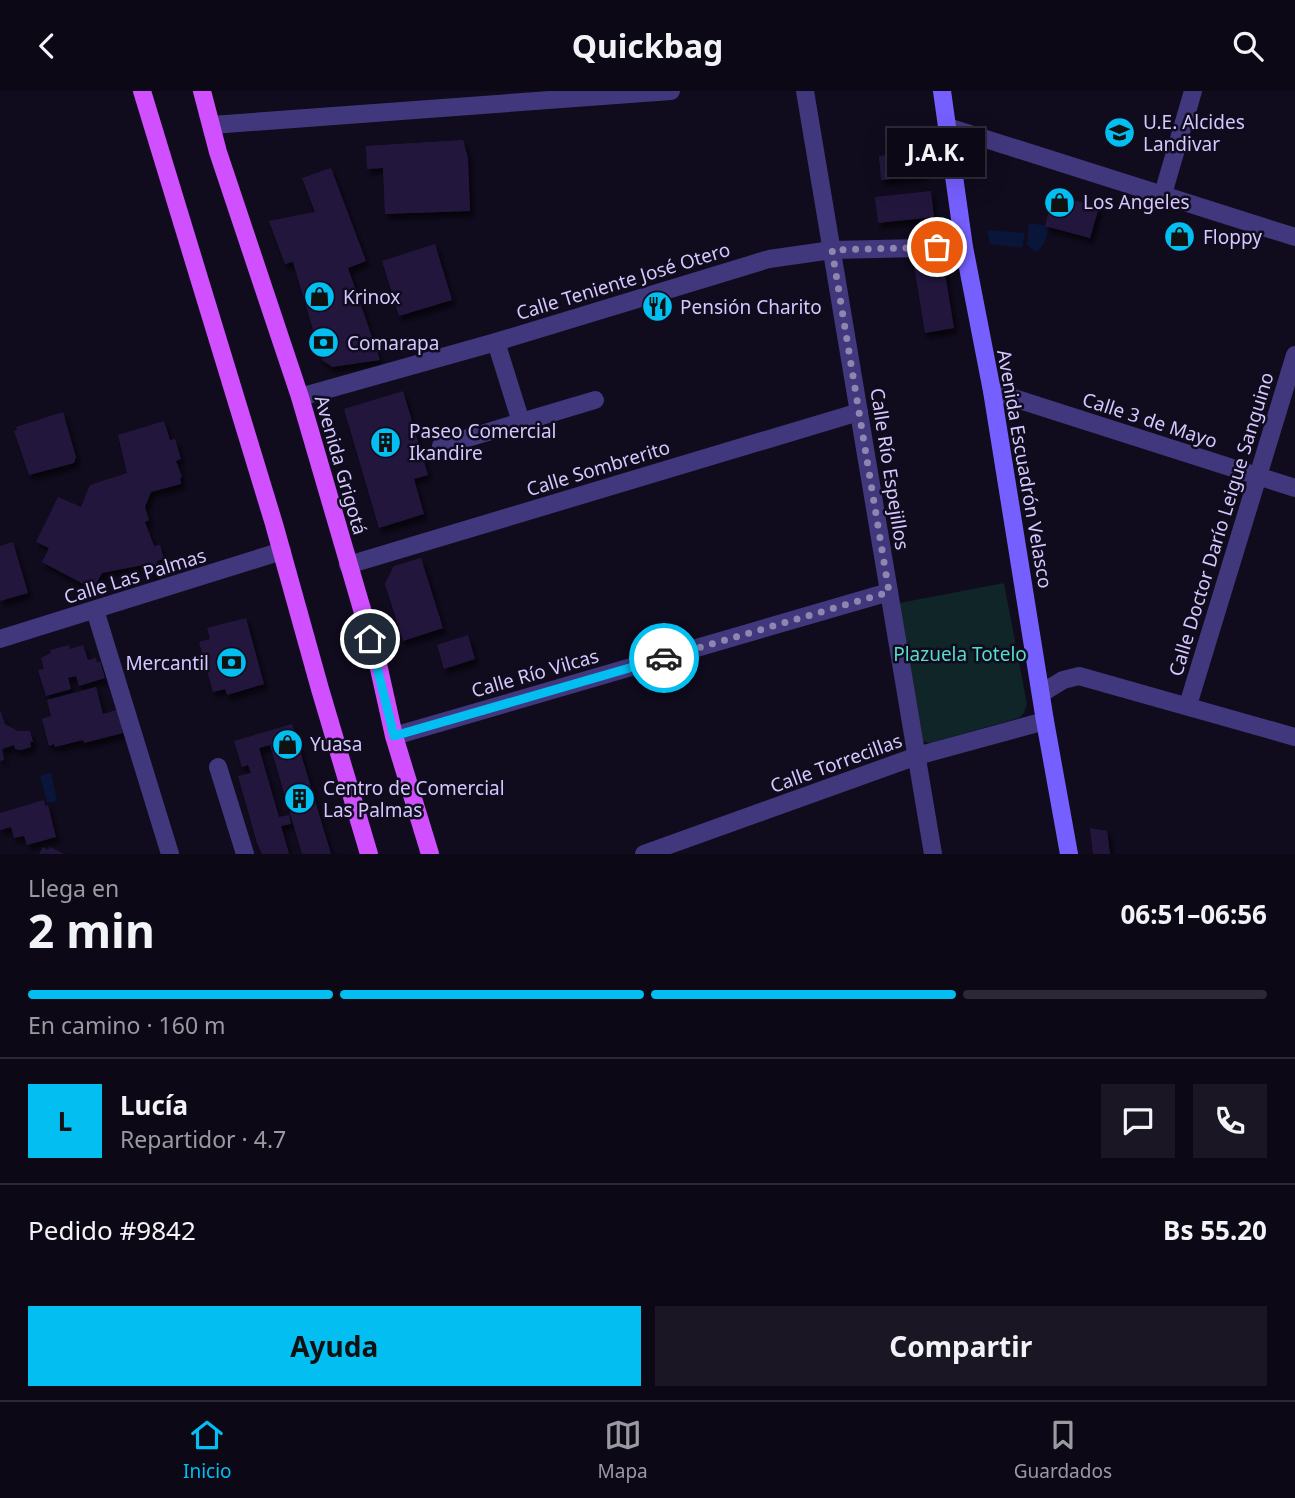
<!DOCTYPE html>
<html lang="es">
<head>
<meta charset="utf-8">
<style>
	:root { --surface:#0c0816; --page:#1a1623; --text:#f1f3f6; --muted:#9a9aa1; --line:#2c2935; --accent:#02bef1 }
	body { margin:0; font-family:"Noto Sans",sans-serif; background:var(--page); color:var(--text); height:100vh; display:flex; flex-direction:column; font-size:26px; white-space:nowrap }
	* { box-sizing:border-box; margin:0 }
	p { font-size:23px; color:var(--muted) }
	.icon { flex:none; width:38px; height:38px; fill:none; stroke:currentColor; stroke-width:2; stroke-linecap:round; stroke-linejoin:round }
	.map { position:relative; height:763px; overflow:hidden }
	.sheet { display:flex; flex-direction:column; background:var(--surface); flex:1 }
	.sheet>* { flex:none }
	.pin { position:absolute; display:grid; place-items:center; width:60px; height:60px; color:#fff; margin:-30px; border:4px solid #fff; border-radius:50%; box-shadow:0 2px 7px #0007 }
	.courier { position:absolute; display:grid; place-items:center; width:70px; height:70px; margin:-35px; border:5px solid #02bef1; border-radius:50%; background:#fff; color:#222; box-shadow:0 2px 9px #0007 }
	.bubble { position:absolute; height:49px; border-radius:0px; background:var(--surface); box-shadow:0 7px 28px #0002,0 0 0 2px var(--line); font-size:23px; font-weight:700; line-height:49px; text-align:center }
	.headline em { font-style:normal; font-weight:700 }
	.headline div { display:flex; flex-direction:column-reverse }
	.headline { display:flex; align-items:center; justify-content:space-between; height:119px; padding:0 28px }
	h1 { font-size:46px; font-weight:700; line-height:52px }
	.bar { display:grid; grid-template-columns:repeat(4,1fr); gap:10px 7px; align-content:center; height:84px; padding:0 28px }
	.bar i { height:9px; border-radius:5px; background:var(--line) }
	.bar .selected { background:var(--accent) }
	.bar p { grid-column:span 4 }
	.line { display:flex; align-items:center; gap:18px; padding:0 28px; border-top:2px solid var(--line) }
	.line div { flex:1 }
	.round { display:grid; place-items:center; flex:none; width:74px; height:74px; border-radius:0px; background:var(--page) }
	.primary-button { display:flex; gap:14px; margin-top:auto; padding:14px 28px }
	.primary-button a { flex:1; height:80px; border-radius:0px; background:var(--accent); color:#111; font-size:28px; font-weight:700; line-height:80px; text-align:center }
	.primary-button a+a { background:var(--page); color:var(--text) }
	header { display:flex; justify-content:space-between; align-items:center; height:91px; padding:0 28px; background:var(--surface); font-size:32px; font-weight:700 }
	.menu { display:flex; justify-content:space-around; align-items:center; height:98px; border-top:2px solid var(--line); background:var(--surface); font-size:19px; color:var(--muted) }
	.menu a { display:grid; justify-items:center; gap:4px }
	.menu .selected { color:var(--accent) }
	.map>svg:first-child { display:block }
	.green { fill:#0f2527 }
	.water { fill:#091539 }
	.building { fill:#24183d; filter:url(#shadow) }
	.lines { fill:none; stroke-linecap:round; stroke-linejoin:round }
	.street { stroke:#41377c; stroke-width:18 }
	.secondary { stroke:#755ffe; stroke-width:18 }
	.primary { stroke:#d04ffe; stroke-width:18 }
	.done { stroke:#8f86b0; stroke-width:7; stroke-dasharray:0 12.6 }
	.route { stroke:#02bef1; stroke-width:9 }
	.labels { text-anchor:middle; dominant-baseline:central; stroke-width:5; stroke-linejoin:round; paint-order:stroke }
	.poi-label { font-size:19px; fill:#d4c8ff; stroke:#100b1d; text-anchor:start }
	.street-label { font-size:19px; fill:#d4c8ff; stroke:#100b1d }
	.park-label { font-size:19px; fill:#55ddca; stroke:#100b1d }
</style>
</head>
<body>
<header><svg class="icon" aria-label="back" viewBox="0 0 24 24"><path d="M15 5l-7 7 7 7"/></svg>Quickbag<svg class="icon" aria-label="search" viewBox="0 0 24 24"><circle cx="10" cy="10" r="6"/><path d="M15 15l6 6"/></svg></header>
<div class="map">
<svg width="1295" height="763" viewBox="0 0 1295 763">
	<defs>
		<filter id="shadow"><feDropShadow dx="3.5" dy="5.5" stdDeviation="2" flood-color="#0009"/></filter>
	</defs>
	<rect width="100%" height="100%" fill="#100b1d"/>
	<!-- green -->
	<path class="green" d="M1004 492 1027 613 1024 622 1019 627 930 652 921 650 894 513Z"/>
	<!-- water -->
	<g class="water">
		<path d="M1029 132 1048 135C1048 144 1044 157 1036 161L1027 154Z"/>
		<path d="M987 139 1025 142 1022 157 990 153Z"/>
		<path d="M51 681 57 710 47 712 40 685Z"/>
	</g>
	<!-- building -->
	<g class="building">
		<path d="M463 49 468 67 470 120 385 123 383 77 367 78 366 55Z"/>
		<path d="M923 61 925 85 881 89 879 65Z"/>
		<path d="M331 77 366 170 348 177 380 269 332 276 322 269 293 171 285 173 269 130 315 121 302 87Z"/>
		<path d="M931 100 934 126 878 132 875 106Z"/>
		<path d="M1053 104 1099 116 1090 147 1045 135Z"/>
		<path d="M435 153 452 209 399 225 382 170Z"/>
		<path d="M934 165 943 170 954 237 925 242 913 168Z"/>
		<path d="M403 300 428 384 414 388 424 423 379 437 344 318Z"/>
		<path d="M63 321 76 366 74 372 29 384 14 340 17 339 16 336Z"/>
		<path d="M164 330 170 349 175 348 181 368 176 370 182 386 180 387 181 393 151 401 145 416 149 429 145 431 154 455 160 454 164 468 157 470 160 481 152 483 148 473 102 482 93 498 42 471 49 457 36 451 58 406 81 416 90 394 127 382 118 344Z"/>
		<path d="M13 451 28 502 0 510V455Z"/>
		<path d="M421 467 443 537 403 550 385 493 394 475Z"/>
		<path d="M246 527 264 593 227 604 225 598 213 601 199 551 210 548 207 537Z"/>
		<path d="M468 544 475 568 444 578 437 554Z"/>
		<path d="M69 554 70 558 83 554 88 569 96 567 97 572 100 570 105 587 79 595 76 585 68 587 71 598 46 605 38 579 44 578 41 567 51 562 50 559Z"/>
		<path d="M96 596 103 623 117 619 123 642 84 652 83 649 55 656 54 653 49 655 42 628 51 625 47 609Z"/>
		<path d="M0 619 5 633 18 640H30L33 651H30L31 656 21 659 15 658 14 654 2 658 4 669 0 670Z"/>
		<path d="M292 633 331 763H302L270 654 259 657 279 726 289 724 291 733 281 735 289 763H262L257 752 238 685 251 682 248 674 242 676 234 650Z"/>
		<path d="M44 709 45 715 48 714 56 746 27 754 24 745 14 747 11 736 0 739V722Z"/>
		<path d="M1090 737 1107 740 1110 763H1093Z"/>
		<path d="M43 756 48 759 50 756 64 763H39Z"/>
	</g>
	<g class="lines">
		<!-- street -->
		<g class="street">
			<path d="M805 0 933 763"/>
			<path d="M212 34 671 0"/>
			<path d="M948 36 1295 146"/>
			<path d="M1163 103 1193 0"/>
			<path d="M496 251 521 331"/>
			<path d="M992 300 1295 397"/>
			<path d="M300 306 496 251 769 168 832 159 964 156"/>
			<path d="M441 355 595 309"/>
			<path d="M348 474 859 321"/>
			<path d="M95 519 170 763"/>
			<path d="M0 548 282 460"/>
			<path d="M1042 602 1063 589 1079 585 1295 646"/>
			<path d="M1188 614 1295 264"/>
			<path d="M394 645 889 501"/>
			<path d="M218 676 245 763"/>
			<path d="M644 763 917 665 1045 630"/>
		</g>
		<!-- secondary -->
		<path class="secondary" d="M942 0 964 156 992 300 1045 630 1069 763"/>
		<!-- primary -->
		<g class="primary">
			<path d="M142 0 274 433 320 598 369 763"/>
			<path d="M202 0 218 61 300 306 378 573 394 645 430 763"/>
		</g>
	</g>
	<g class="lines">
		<!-- done -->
		<path class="done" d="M664 567 889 501 832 159 937 156"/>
		<!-- route -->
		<path class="route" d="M370 548 394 645 664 567"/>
	</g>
	<!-- icons -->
	<defs>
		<symbol id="school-disc" viewBox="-11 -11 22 22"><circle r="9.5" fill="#02bef1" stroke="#100b1d"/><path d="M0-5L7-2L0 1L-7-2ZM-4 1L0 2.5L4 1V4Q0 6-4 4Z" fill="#111"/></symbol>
		<symbol id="shop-disc" viewBox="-11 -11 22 22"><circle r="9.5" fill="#02bef1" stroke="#100b1d"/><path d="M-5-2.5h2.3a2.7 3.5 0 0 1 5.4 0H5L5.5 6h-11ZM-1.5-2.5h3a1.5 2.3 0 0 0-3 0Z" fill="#111"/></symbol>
		<symbol id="restaurant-disc" viewBox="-11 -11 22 22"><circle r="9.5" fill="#02bef1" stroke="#100b1d"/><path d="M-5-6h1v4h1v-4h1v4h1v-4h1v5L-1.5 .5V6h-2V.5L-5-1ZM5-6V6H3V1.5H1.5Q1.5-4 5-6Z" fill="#111"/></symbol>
		<symbol id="bank-disc" viewBox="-11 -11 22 22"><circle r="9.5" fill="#02bef1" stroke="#100b1d"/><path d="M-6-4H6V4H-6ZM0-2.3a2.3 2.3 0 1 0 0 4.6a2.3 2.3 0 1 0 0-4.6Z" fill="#111"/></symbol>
		<symbol id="building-disc" viewBox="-11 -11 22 22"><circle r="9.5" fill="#02bef1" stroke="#100b1d"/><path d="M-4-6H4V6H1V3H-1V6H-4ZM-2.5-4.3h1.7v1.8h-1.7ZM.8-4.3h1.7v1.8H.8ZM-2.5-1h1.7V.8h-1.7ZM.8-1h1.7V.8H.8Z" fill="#111"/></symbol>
	</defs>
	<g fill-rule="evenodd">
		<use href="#school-disc" x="1102" y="24" width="35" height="35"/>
		<use href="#shop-disc" x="1042" y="94" width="35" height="35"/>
		<use href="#shop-disc" x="1162" y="128" width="35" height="35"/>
		<use href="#shop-disc" x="302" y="188" width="35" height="35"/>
		<use href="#restaurant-disc" x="640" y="198" width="35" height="35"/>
		<use href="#bank-disc" x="306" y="234" width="35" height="35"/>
		<use href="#building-disc" x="368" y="334" width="35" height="35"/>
		<use href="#bank-disc" x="214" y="554" width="35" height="35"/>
		<use href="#shop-disc" x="270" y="636" width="35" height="35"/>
		<use href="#building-disc" x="282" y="690" width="35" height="35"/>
	</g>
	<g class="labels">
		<!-- poi labels -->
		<g class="poi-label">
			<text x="1143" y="31">U.E. Alcides<tspan x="1143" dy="22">Landivar</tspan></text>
			<text x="1083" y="111">Los Angeles</text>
			<text x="1203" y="146">Floppy</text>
			<text x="343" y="206">Krinox</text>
			<text x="680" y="216">Pensión Charito</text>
			<text x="347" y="252">Comarapa</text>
			<text x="409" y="340">Paseo Comercial<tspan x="409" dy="22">Ikandire</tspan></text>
			<text x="209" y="572" text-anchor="end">Mercantil</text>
			<text x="310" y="653">Yuasa</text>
			<text x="323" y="697">Centro de Comercial<tspan x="323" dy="22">Las Palmas</tspan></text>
		</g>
		<!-- street labels -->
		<g class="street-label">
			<text transform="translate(623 190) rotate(-17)">Calle Teniente José Otero</text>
			<text transform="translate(1150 329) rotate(18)">Calle 3 de Mayo</text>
			<text transform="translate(341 374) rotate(74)">Avenida Grigotá</text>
			<text transform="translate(598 377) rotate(-17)">Calle Sombrerito</text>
			<text transform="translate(890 378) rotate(81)">Calle Río Espejillos</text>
			<text transform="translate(1025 378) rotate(80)">Avenida Escuadrón Velasco</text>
			<text transform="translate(1221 433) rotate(-73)">Calle Doctor Darío Leigue Sanguino</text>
			<text transform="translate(135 485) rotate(-17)">Calle Las Palmas</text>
			<text transform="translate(535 582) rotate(-16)">Calle Río Vilcas</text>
			<text transform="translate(836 672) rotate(-20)">Calle Torrecillas</text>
		</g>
		<!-- park labels -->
		<g class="park-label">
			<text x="960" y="563">Plazuela Totelo</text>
		</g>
	</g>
</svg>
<div class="pin" style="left:937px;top:156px;background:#ea580c"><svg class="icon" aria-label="bag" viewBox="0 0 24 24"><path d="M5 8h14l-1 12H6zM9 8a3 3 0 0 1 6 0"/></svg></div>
<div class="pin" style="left:370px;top:548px;background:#1f2937"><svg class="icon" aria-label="home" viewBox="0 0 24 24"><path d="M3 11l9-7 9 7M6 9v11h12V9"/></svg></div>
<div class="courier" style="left:664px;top:567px"><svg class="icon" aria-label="car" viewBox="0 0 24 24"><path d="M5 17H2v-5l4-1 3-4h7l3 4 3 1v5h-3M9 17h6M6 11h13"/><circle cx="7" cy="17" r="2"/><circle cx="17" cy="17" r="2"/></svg></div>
<div class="bubble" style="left:887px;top:37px;width:98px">J.A.K.</div>
</div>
<section class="sheet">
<div class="headline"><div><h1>2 min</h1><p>Llega en</p></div><em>06:51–06:56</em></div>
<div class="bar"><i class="selected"></i><i class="selected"></i><i class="selected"></i><i></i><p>En camino · 160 m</p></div>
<div class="line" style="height:126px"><b class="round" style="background:var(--accent);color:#111">L</b><div><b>Lucía</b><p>Repartidor · 4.7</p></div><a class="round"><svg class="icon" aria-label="chat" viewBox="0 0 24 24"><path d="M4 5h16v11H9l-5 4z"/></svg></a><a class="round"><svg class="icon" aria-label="phone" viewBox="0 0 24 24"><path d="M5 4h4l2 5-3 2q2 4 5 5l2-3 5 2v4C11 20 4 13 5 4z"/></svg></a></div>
<div class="line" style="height:91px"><div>Pedido #9842</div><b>Bs 55.20</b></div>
<div class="primary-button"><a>Ayuda</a><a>Compartir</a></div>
</section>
<nav class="menu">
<a class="selected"><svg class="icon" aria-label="home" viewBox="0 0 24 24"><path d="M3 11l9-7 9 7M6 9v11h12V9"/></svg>Inicio</a>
<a><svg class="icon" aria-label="map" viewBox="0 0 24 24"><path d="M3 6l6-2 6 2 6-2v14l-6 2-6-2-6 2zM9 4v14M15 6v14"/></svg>Mapa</a>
<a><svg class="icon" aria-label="saved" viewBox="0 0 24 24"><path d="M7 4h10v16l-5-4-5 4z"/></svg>Guardados</a>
</nav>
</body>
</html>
